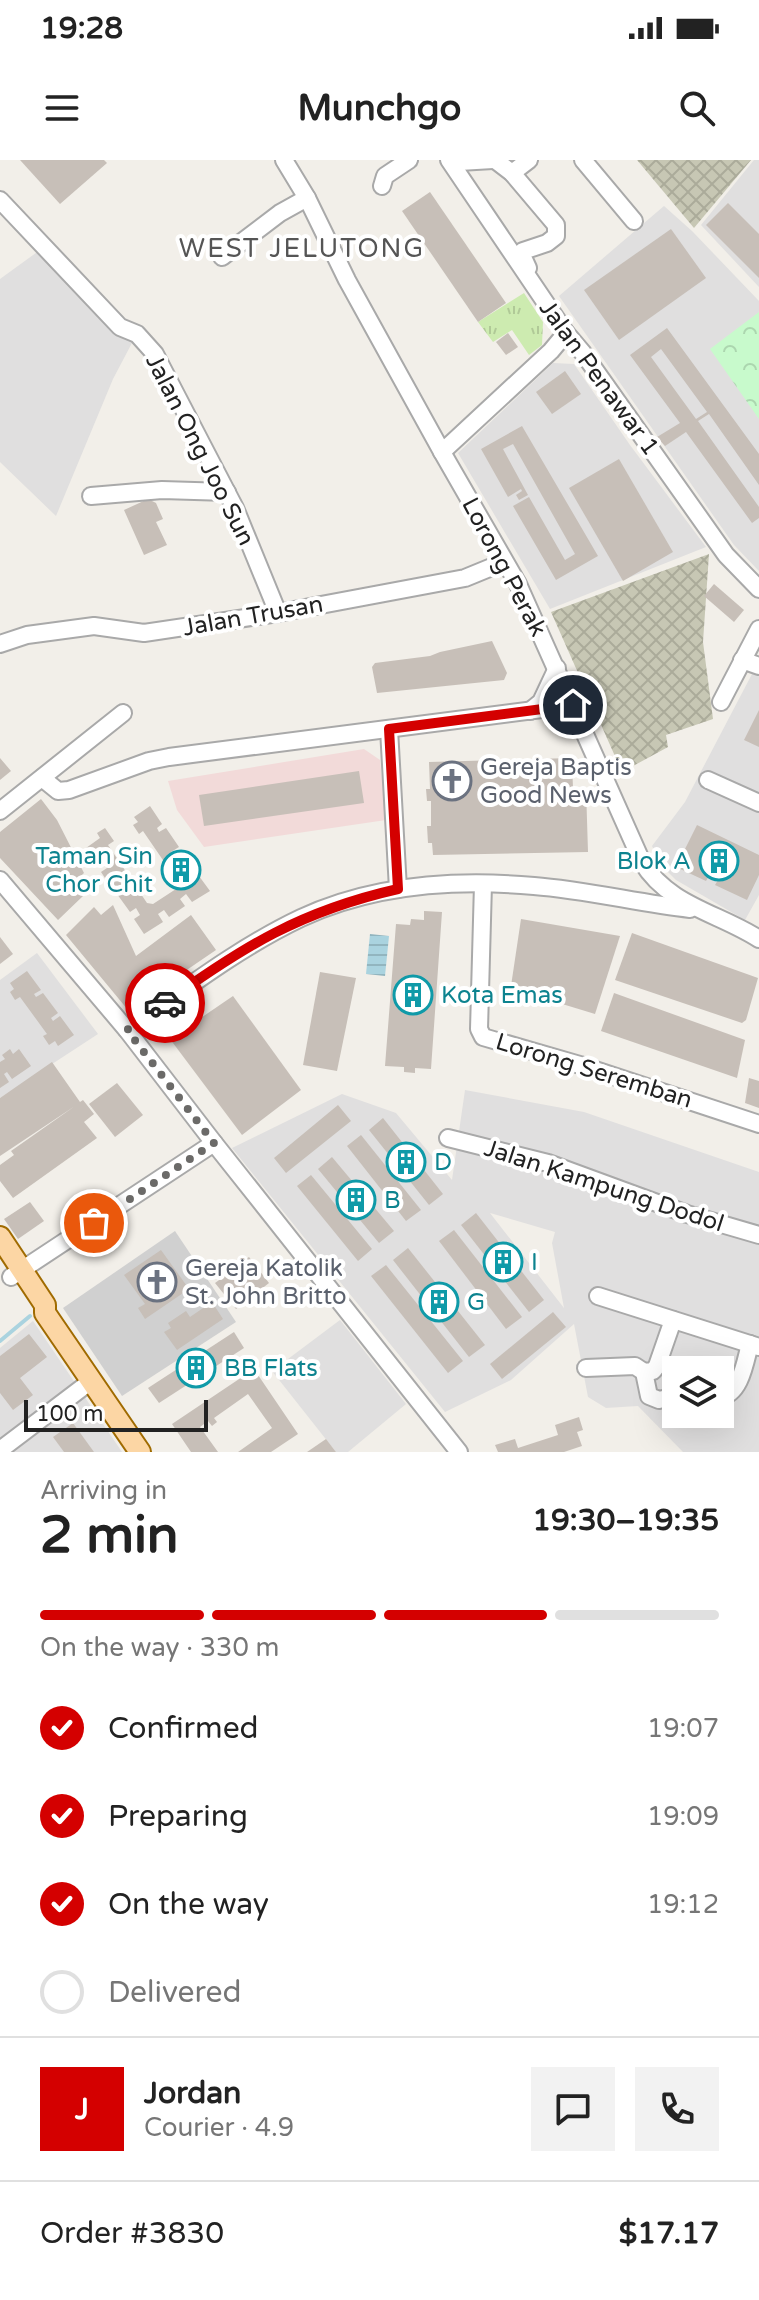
<!DOCTYPE html>
<html lang="en">
<head>
<meta charset="utf-8">
<style>
	:root { --surface:#fff; --page:#f2f2f2; --text:#222; --muted:#767676; --line:#e0e0e0; --accent:#d40000 }
	body { margin:0; font-family:"Varela Round",sans-serif; background:var(--page); color:var(--text); height:100vh; display:flex; flex-direction:column; font-size:30px; white-space:nowrap }
	* { box-sizing:border-box; margin:0 }
	p { font-size:26px; color:var(--muted) }
	.icon { flex:none; width:44px; height:44px; fill:none; stroke:currentColor; stroke-width:2; stroke-linecap:round; stroke-linejoin:round }
	.map { position:relative; height:1292px; overflow:hidden }
	.panel { display:flex; flex-direction:column; background:var(--surface); flex:1 }
	.panel>* { flex:none }
	.buttons { position:absolute; left:662px; top:1196px; display:grid; gap:16px }
	.buttons a { display:grid; place-items:center; width:72px; height:72px; border-radius:0px; background:var(--surface); box-shadow:0 8px 32px #0002; font-size:40px }
	.scale { position:absolute; left:24px; bottom:20px; width:184px; box-sizing:border-box; padding-left:8px; border:4px solid #222; border-top:0; font-size:22px; line-height:28px; white-space:nowrap; color:#222; -webkit-text-stroke:6px #fff; paint-order:stroke }
	.pin { position:absolute; display:grid; place-items:center; width:68px; height:68px; color:#fff; margin:-34px; border:4px solid #fff; border-radius:50%; box-shadow:0 2px 8px #0007 }
	.courier { position:absolute; display:grid; place-items:center; width:80px; height:80px; margin:-40px; border:6px solid #d40000; border-radius:50%; background:#fff; color:#222; box-shadow:0 2px 10px #0007 }
	.overview em { font-style:normal; font-weight:800 }
	.overview div { display:flex; flex-direction:column-reverse }
	.overview { display:flex; align-items:center; justify-content:space-between; height:136px; padding:0 40px }
	h1 { font-size:52px; font-weight:800; line-height:60px }
	.bar { display:grid; grid-template-columns:repeat(4,1fr); gap:12px 8px; align-content:center; height:96px; padding:0 40px }
	.bar i { height:10px; border-radius:6px; background:var(--line) }
	.bar .current { background:var(--accent) }
	.bar p { grid-column:span 4 }
	.line { display:flex; align-items:center; gap:20px; padding:0 40px; border-top:2px solid var(--line) }
	.line div { flex:1 }
	.round { display:grid; place-items:center; flex:none; width:84px; height:84px; border-radius:0px; background:var(--page) }
	ol { padding:0 40px; list-style:none }
	li { display:flex; align-items:center; gap:24px; height:88px }
	li p { margin-inline-start:auto }
	li .icon { padding:8px; border-radius:50%; background:var(--accent); color:#fff; stroke-width:4 }
	li:last-child { color:var(--muted) }
	li i { width:44px; height:44px; border:4px solid var(--line); border-radius:50% }
	.status { display:flex; justify-content:space-between; align-items:center; height:56px; padding:0 40px; background:var(--surface); direction:ltr }
	.status svg { height:22px; fill:currentColor }
	header { display:flex; justify-content:space-between; align-items:center; height:104px; padding:0 40px; background:var(--surface); font-size:36px; font-weight:800 }
	.map>svg:first-child { display:block }
	.residential { fill:#e0dfdf; fill-rule:evenodd }
	.commercial { fill:#f2dad9 }
	.religious { fill:#d0d0d0 }
	.construction { fill:url(#construction-cross-hatch) }
	.grass { fill:url(#grass-tufts) }
	.park { fill:url(#park-crowns) }
	.water { fill:url(#water-rules) }
	.lines { fill:none; stroke-linecap:round; stroke-linejoin:round }
	.stream { stroke:#aad3df; stroke-width:4 }
	.building { fill:#c7bfb8; fill-rule:evenodd }
	.minor-casing { stroke:#a9a9a9; stroke-width:20 }
	.major-casing { stroke:#a06b00; stroke-width:24 }
	.minor { stroke:#fff; stroke-width:16 }
	.major { stroke:#fcd6a4; stroke-width:20 }
	.done { stroke:#6b6a68; stroke-width:8; stroke-dasharray:0 14.4 }
	.route { stroke:#d40000; stroke-width:10 }
	.labels { text-anchor:middle; dominant-baseline:central; stroke-width:8; stroke-linejoin:round; paint-order:stroke }
	.street-label { font-size:24px; fill:#222; stroke:#fff }
	.worship-label { font-size:24px; fill:#5b616d; stroke:#fff; text-anchor:start }
	.culture-label { font-size:24px; fill:#0d838f; stroke:#fff; text-anchor:start }
	.neighbourhood-label { font-size:26px; letter-spacing:2px; fill:#555; stroke:#fff }
</style>
</head>
<body>
<div class="status"><b>19:28</b><svg viewBox="0 0 49 12"><path d="M0 12V9h3v3zM5 12V6h3v6zM10 12V3h3v9zM15 12V0h3v12zM26 1h20v11H26zM47 4h2v5h-2z"/></svg></div>
<header><svg class="icon" aria-label="menu" viewBox="0 0 24 24"><path d="M4 6h16M4 12h16M4 18h16"/></svg>Munchgo<svg class="icon" aria-label="search" viewBox="0 0 24 24"><circle cx="10" cy="10" r="6"/><path d="M15 15l6 6"/></svg></header>
<div class="map">
<svg width="759" height="1292" viewBox="0 0 759 1292">
	<defs>
		<pattern id="construction-cross-hatch" width="8" height="8" patternUnits="userSpaceOnUse" patternTransform="scale(2)"><rect width="8" height="8" fill="#c7c7b4"/><path d="M0 0l8 8M0 8l8-8" fill="none" stroke="#abab9a"/></pattern>
		<pattern id="grass-tufts" width="24" height="20" patternUnits="userSpaceOnUse" patternTransform="scale(2)"><rect width="24" height="20" fill="#cdebb0"/><path d="M3 7l-1-3M5 7V3M7 7l1-3M15 17l-1-3M17 17v-4M19 17l1-3" fill="none" stroke="#b0c997"/></pattern>
		<pattern id="park-crowns" width="20" height="18" patternUnits="userSpaceOnUse" patternTransform="scale(2)"><rect width="20" height="18" fill="#c8facc"/><path d="M2 6a3 3 0 1 1 6 0M12 15a3 3 0 1 1 6 0" fill="none" stroke="#acd6af"/></pattern>
		<pattern id="water-rules" width="6" height="5" patternUnits="userSpaceOnUse" patternTransform="scale(2)"><rect width="6" height="5" fill="#aad3df"/><path d="M0 2.5h6" fill="none" stroke="#92b5bf"/></pattern>
	</defs>
	<rect width="100%" height="100%" fill="#f2efe9"/>
	<!-- residential -->
	<g class="residential">
		<path d="M754 0H759V127L701 65Z"/>
		<path d="M664 46 692 71 759 141V411L734 385 559 136Z"/>
		<path d="M40 90 118 175 133 181 113 219 56 356 0 302V119Z"/>
		<path d="M553 203 574 204 630 285 706 387 550 449 458 293Z"/>
		<path d="M752 514 759 516V735L745 760 676 720 662 706 652 686 685 642Z"/>
		<path d="M37 793 98 874 0 938V820Z"/>
		<path d="M465 930 584 952 759 1012V1292H683L638 1246 606 1248 588 1237 574 1164 511 1220 445 1252 232 988 342 934 396 953 452 1020ZM490 1053 555 1072 552 1083 564 1148ZM676 1210H720V1254H676Z"/>
		<path d="M340 1160 406 1244 348 1292H336L272 1211Z"/>
		<path d="M33 1161 122 1292H0V1188Z"/>
	</g>
	<!-- commercial -->
	<path class="commercial" d="M364 589 380 600 386 660 204 687 177 650 168 621Z"/>
	<!-- religious -->
	<path class="religious" d="M175 1071 236 1162 122 1236 63 1148Z"/>
	<!-- construction -->
	<g class="construction">
		<path d="M637 0H751L694 68Z"/>
		<path d="M709 394 703 482 713 559 666 575 668 587 622 612 551 452Z"/>
	</g>
	<!-- grass -->
	<path class="grass" d="M524 133 543 162 542 185 529 195 512 170 493 182 478 162Z"/>
	<!-- park -->
	<path class="park" d="M759 152V259L710 189Z"/>
	<!-- water -->
	<path class="water" d="M370 774 389 776 385 816 366 814Z"/>
	<g class="lines">
		<!-- stream -->
		<path class="stream" d="M0 1181 30 1156"/>
	</g>
	<!-- building -->
	<g class="building">
		<path d="M20 0H104L107 3 60 44Z"/>
		<path d="M430 32 506 143 478 162 402 51Z"/>
		<path d="M728 43 759 74V118L706 65Z"/>
		<path d="M671 69 706 118 619 180 584 130Z"/>
		<path d="M667 168 759 294V325L709 254 698 261 759 347V358L752 363 686 272 665 286 657 277 680 263 630 195ZM661 189 707 252 696 259 651 197Z"/>
		<path d="M508 173 518 187 506 195 496 182Z"/>
		<path d="M565 211 581 234 552 254 536 232Z"/>
		<path d="M522 266 598 396 556 420 513 346 529 337 565 400 575 394 513 284 503 289 528 335 519 340 516 335 522 331 521 329 508 337 481 289Z"/>
		<path d="M619 299 673 392 623 421 569 328Z"/>
		<path d="M148 339 156 343 163 359 156 362 167 385 144 395 124 350Z"/>
		<path d="M714 424 744 450 734 462 704 436Z"/>
		<path d="M492 481 507 513 504 520 377 533 372 507 375 503 430 496 440 492Z"/>
		<path d="M759 550V587L744 580Z"/>
		<path d="M0 598 11 611 0 620Z"/>
		<path d="M572 598 573 629 586 628 588 692 433 695 432 683H428L427 666H431V641H427L426 629H430L429 602Z"/>
		<path d="M359 611 364 643 204 666 199 635Z"/>
		<path d="M41 639 57 660 84 713 72 724 83 736 58 760 0 698V672Z"/>
		<path d="M150 646 162 664 157 668 159 672 166 668 179 687 171 692 174 697 182 691 194 709 188 713 193 720 199 716 210 731 192 742 186 734 180 739 185 746 169 757 164 750 158 754 163 762 144 774 134 759 140 755 136 748 130 752 117 734 123 730 120 725 113 730 101 712 107 708 104 704 99 708 86 688 100 678 97 673 105 668 114 681 108 685 147 743 153 744 176 729 178 722 143 671 139 674 133 665 138 662 134 657Z"/>
		<path d="M697 665 759 695V715L747 740 715 725 718 720 714 717 716 712 712 710 706 721 676 707Z"/>
		<path d="M113 745 136 796 191 755 216 790 128 850 66 775 94 747 101 755Z"/>
		<path d="M424 751 442 752 431 909 415 908V913L404 912V907L385 906 396 764 410 765 411 759 424 760Z"/>
		<path d="M521 759 620 776 595 854 513 829 511 826Z"/>
		<path d="M632 773 758 818 746 860 742 863 615 820Z"/>
		<path d="M0 777 13 794 0 804Z"/>
		<path d="M27 811 41 830 34 834 36 837 43 833 58 853 51 858 53 861 60 856 74 875 58 886 55 881 49 885 43 876 47 874 20 837 15 840 10 832 14 829 10 823Z"/>
		<path d="M320 812 356 818 337 911 303 905Z"/>
		<path d="M614 833 745 880 737 918 601 871Z"/>
		<path d="M233 836 301 930 242 975 170 879Z"/>
		<path d="M10 889 13 894 19 889 31 906 12 919 7 912 4 914 9 922 0 928V902L5 899 2 895Z"/>
		<path d="M52 902 80 942 83 940 94 954 84 962 97 978 13 1038 0 1021V1005L14 995 11 991 75 946 0 996V938Z"/>
		<path d="M749 918 759 921V948L745 943Z"/>
		<path d="M117 923 143 955 115 977 89 944Z"/>
		<path d="M338 945 351 961 286 1013 274 998Z"/>
		<path d="M383 958 443 1034 429 1045 369 970Z"/>
		<path d="M361 975 421 1050 406 1061 347 986Z"/>
		<path d="M332 997 394 1071 379 1083 318 1009Z"/>
		<path d="M311 1015 372 1089 358 1101 297 1026Z"/>
		<path d="M30 1042 44 1061 18 1079 4 1059Z"/>
		<path d="M476 1053 544 1140 529 1152 461 1065Z"/>
		<path d="M454 1070 522 1157 506 1169 439 1081Z"/>
		<path d="M408 1088 485 1185 469 1197 393 1100Z"/>
		<path d="M161 1090 189 1129 145 1159 138 1148 145 1144 124 1115Z"/>
		<path d="M243 1096 246 1099 249 1097 269 1123 236 1149 215 1123 226 1115 224 1112Z"/>
		<path d="M386 1105 463 1201 448 1213 371 1116Z"/>
		<path d="M212 1142 223 1159 177 1190 164 1172 171 1168 168 1163 186 1151 190 1157Z"/>
		<path d="M553 1152 566 1167 502 1219 490 1204Z"/>
		<path d="M234 1172 244 1188 159 1243 148 1228Z"/>
		<path d="M29 1174 47 1197 20 1218 33 1235 13 1250 0 1233V1196Z"/>
		<path d="M254 1209 298 1274 271 1292H238L272 1268 248 1234 214 1258 217 1262 212 1266 208 1261 200 1267 218 1292H191L172 1264Z"/>
		<path d="M579 1257 583 1270 577 1272 582 1286 564 1292H498L495 1285 515 1279 518 1288 558 1275 555 1265Z"/>
		<path d="M73 1263 94 1292H64L53 1277Z"/>
		<path d="M326 1279 336 1292H307Z"/>
	</g>
	<g class="lines">
		<defs>
			<g id="minor">
				<path d="M284 0 307 38 347 120 442 292 518 424 642 702C669 746 719 753 759 779"/>
				<path d="M449 0 566 173 583 193 726 395 759 429"/>
				<path d="M495 0 512 13 556 65V76L547 83 523 91 522 95 528 108"/>
				<path d="M583 0 634 61"/>
				<path d="M459 2 493 0"/>
				<path d="M512 13 529 0"/>
				<path d="M382 26 385 16 409 0"/>
				<path d="M0 40 120 167 137 174 155 194 235 348 278 453"/>
				<path d="M222 97 280 53 307 38"/>
				<path d="M442 292 551 191 566 173"/>
				<path d="M91 336 162 330 227 332"/>
				<path d="M0 484 27 475 94 466 144 473 278 453 465 418 504 402"/>
				<path d="M742 500 759 506"/>
				<path d="M721 542 759 469"/>
				<path d="M530 551 541 542 557 508"/>
				<path d="M389 569 398 729"/>
				<path d="M42 618 58 631 69 630 149 601 169 597 573 545"/>
				<path d="M708 620 759 643"/>
				<path d="M0 651 123 553"/>
				<path d="M0 720 127 870 214 983 459 1292"/>
				<path d="M483 724 479 869 483 877 580 905 759 964"/>
				<path d="M127 870C184 830 238 788 301 758 372 725 456 719 534 726 586 730 638 743 690 749"/>
				<path d="M448 978 548 1003 687 1054 759 1075"/>
				<path d="M11 1117 214 983"/>
				<path d="M598 1136 759 1187"/>
				<path d="M586 1208 635 1206 644 1212 649 1236 659 1240 676 1236"/>
				<path d="M644 1212 653 1211 657 1206 673 1160"/>
				<path d="M720 1237C741 1234 745 1202 750 1184"/>
				<path d="M0 1290 91 1221"/>
			</g>
			<path id="major" d="M0 1077 45 1145V1153L140 1292"/>
		</defs>
		<!-- minor casing -->
		<use href="#minor" class="minor-casing"/>
		<!-- major casing -->
		<use href="#major" class="major-casing"/>
		<!-- minor -->
		<use href="#minor" class="minor"/>
		<!-- major -->
		<use href="#major" class="major"/>
	</g>
	<g class="lines">
		<!-- done -->
		<path class="done" d="M94 1063 214 983 127 870 165 843"/>
		<!-- route -->
		<path class="route" d="M165 843C244 786 301 751 398 729L389 569 573 545"/>
	</g>
	<!-- icons -->
	<defs>
		<symbol id="church-ring" viewBox="-11 -11 22 22"><circle r="9.5" fill="#fff" stroke="#6b7280" stroke-width="1.5"/><path d="M-1.2-6h2.4v3.5h3.3v2.4h-3.3V6h-2.4V-.1h-3.3v-2.4h3.3Z" fill="#6b7280"/></symbol>
		<symbol id="building-ring" viewBox="-11 -11 22 22"><circle r="9.5" fill="#fff" stroke="#0f9aa8" stroke-width="1.5"/><path d="M-4-6H4V6H1V3H-1V6H-4ZM-2.5-4.3h1.7v1.8h-1.7ZM.8-4.3h1.7v1.8H.8ZM-2.5-1h1.7V.8h-1.7ZM.8-1h1.7V.8H.8Z" fill="#0f9aa8"/></symbol>
	</defs>
	<g fill-rule="evenodd">
		<use href="#church-ring" x="430" y="599" width="44" height="44"/>
		<use href="#building-ring" x="697" y="679" width="44" height="44"/>
		<use href="#building-ring" x="159" y="688" width="44" height="44"/>
		<use href="#building-ring" x="391" y="813" width="44" height="44"/>
		<use href="#building-ring" x="384" y="980" width="44" height="44"/>
		<use href="#building-ring" x="334" y="1018" width="44" height="44"/>
		<use href="#building-ring" x="481" y="1080" width="44" height="44"/>
		<use href="#church-ring" x="135" y="1100" width="44" height="44"/>
		<use href="#building-ring" x="417" y="1120" width="44" height="44"/>
		<use href="#building-ring" x="174" y="1186" width="44" height="44"/>
	</g>
	<g class="labels">
		<!-- street labels -->
		<g class="street-label">
			<text transform="translate(599 218) rotate(54)">Jalan Penawar 1</text>
			<text transform="translate(200 290) rotate(63)">Jalan Ong Joo Sun</text>
			<text transform="translate(504 407) rotate(62)">Lorong Perak</text>
			<text transform="translate(253 456) rotate(-10)">Jalan Trusan</text>
			<text transform="translate(594 911) rotate(17)">Lorong Seremban</text>
			<text transform="translate(604 1026) rotate(18)">Jalan Kampung Dodol</text>
		</g>
		<!-- worship labels -->
		<g class="worship-label">
			<text x="480" y="607">Gereja Baptis<tspan x="480" dy="28">Good News</tspan></text>
			<text x="185" y="1108">Gereja Katolik<tspan x="185" dy="28">St. John Britto</tspan></text>
		</g>
		<!-- culture labels -->
		<g class="culture-label">
			<text x="153" y="696" text-anchor="end">Taman Sin<tspan x="153" dy="28">Chor Chit</tspan></text>
			<text x="691" y="701" text-anchor="end">Blok A</text>
			<text x="441" y="835">Kota Emas</text>
			<text x="434" y="1002">D</text>
			<text x="384" y="1040">B</text>
			<text x="531" y="1102">I</text>
			<text x="467" y="1142">G</text>
			<text x="224" y="1208">BB Flats</text>
		</g>
		<!-- neighbourhood labels -->
		<g class="neighbourhood-label">
			<text x="302" y="88">WEST JELUTONG</text>
		</g>
	</g>
</svg>
<div class="buttons">
<a><svg class="icon" aria-label="layers" viewBox="0 0 24 24"><path d="M12 4l9 5-9 5-9-5zM3 14l9 5 9-5"/></svg></a>
</div>
<div class="scale">100 m</div>
<div class="pin" style="left:94px;top:1063px;background:#ea580c"><svg class="icon" aria-label="bag" viewBox="0 0 24 24"><path d="M5 8h14l-1 12H6zM9 8a3 3 0 0 1 6 0"/></svg></div>
<div class="pin" style="left:573px;top:545px;background:#1f2937"><svg class="icon" aria-label="home" viewBox="0 0 24 24"><path d="M3 11l9-7 9 7M6 9v11h12V9"/></svg></div>
<div class="courier" style="left:165px;top:843px"><svg class="icon" aria-label="car" viewBox="0 0 24 24"><path d="M5 17H2v-5l4-1 3-4h7l3 4 3 1v5h-3M9 17h6M6 11h13"/><circle cx="7" cy="17" r="2"/><circle cx="17" cy="17" r="2"/></svg></div>
</div>
<section class="panel">
<div class="overview"><div><h1>2 min</h1><p>Arriving in</p></div><em>19:30–19:35</em></div>
<div class="bar"><i class="current"></i><i class="current"></i><i class="current"></i><i></i><p>On the way · 330 m</p></div>
<ol>
<li><svg class="icon" aria-label="check" viewBox="0 0 24 24"><path d="M5 12l5 5 9-10"/></svg>Confirmed<p>19:07</p></li>
<li><svg class="icon" aria-label="check" viewBox="0 0 24 24"><path d="M5 12l5 5 9-10"/></svg>Preparing<p>19:09</p></li>
<li><svg class="icon" aria-label="check" viewBox="0 0 24 24"><path d="M5 12l5 5 9-10"/></svg>On the way<p>19:12</p></li>
<li><i></i>Delivered</li>
</ol>
<div class="line" style="height:144px"><b class="round" style="background:var(--accent);color:#fff">J</b><div><b>Jordan</b><p>Courier · 4.9</p></div><a class="round"><svg class="icon" aria-label="chat" viewBox="0 0 24 24"><path d="M4 5h16v11H9l-5 4z"/></svg></a><a class="round"><svg class="icon" aria-label="phone" viewBox="0 0 24 24"><path d="M5 4h4l2 5-3 2q2 4 5 5l2-3 5 2v4C11 20 4 13 5 4z"/></svg></a></div>
<div class="line" style="height:104px"><div>Order #3830</div><b>$17.17</b></div>
</section>
</body>
</html>
